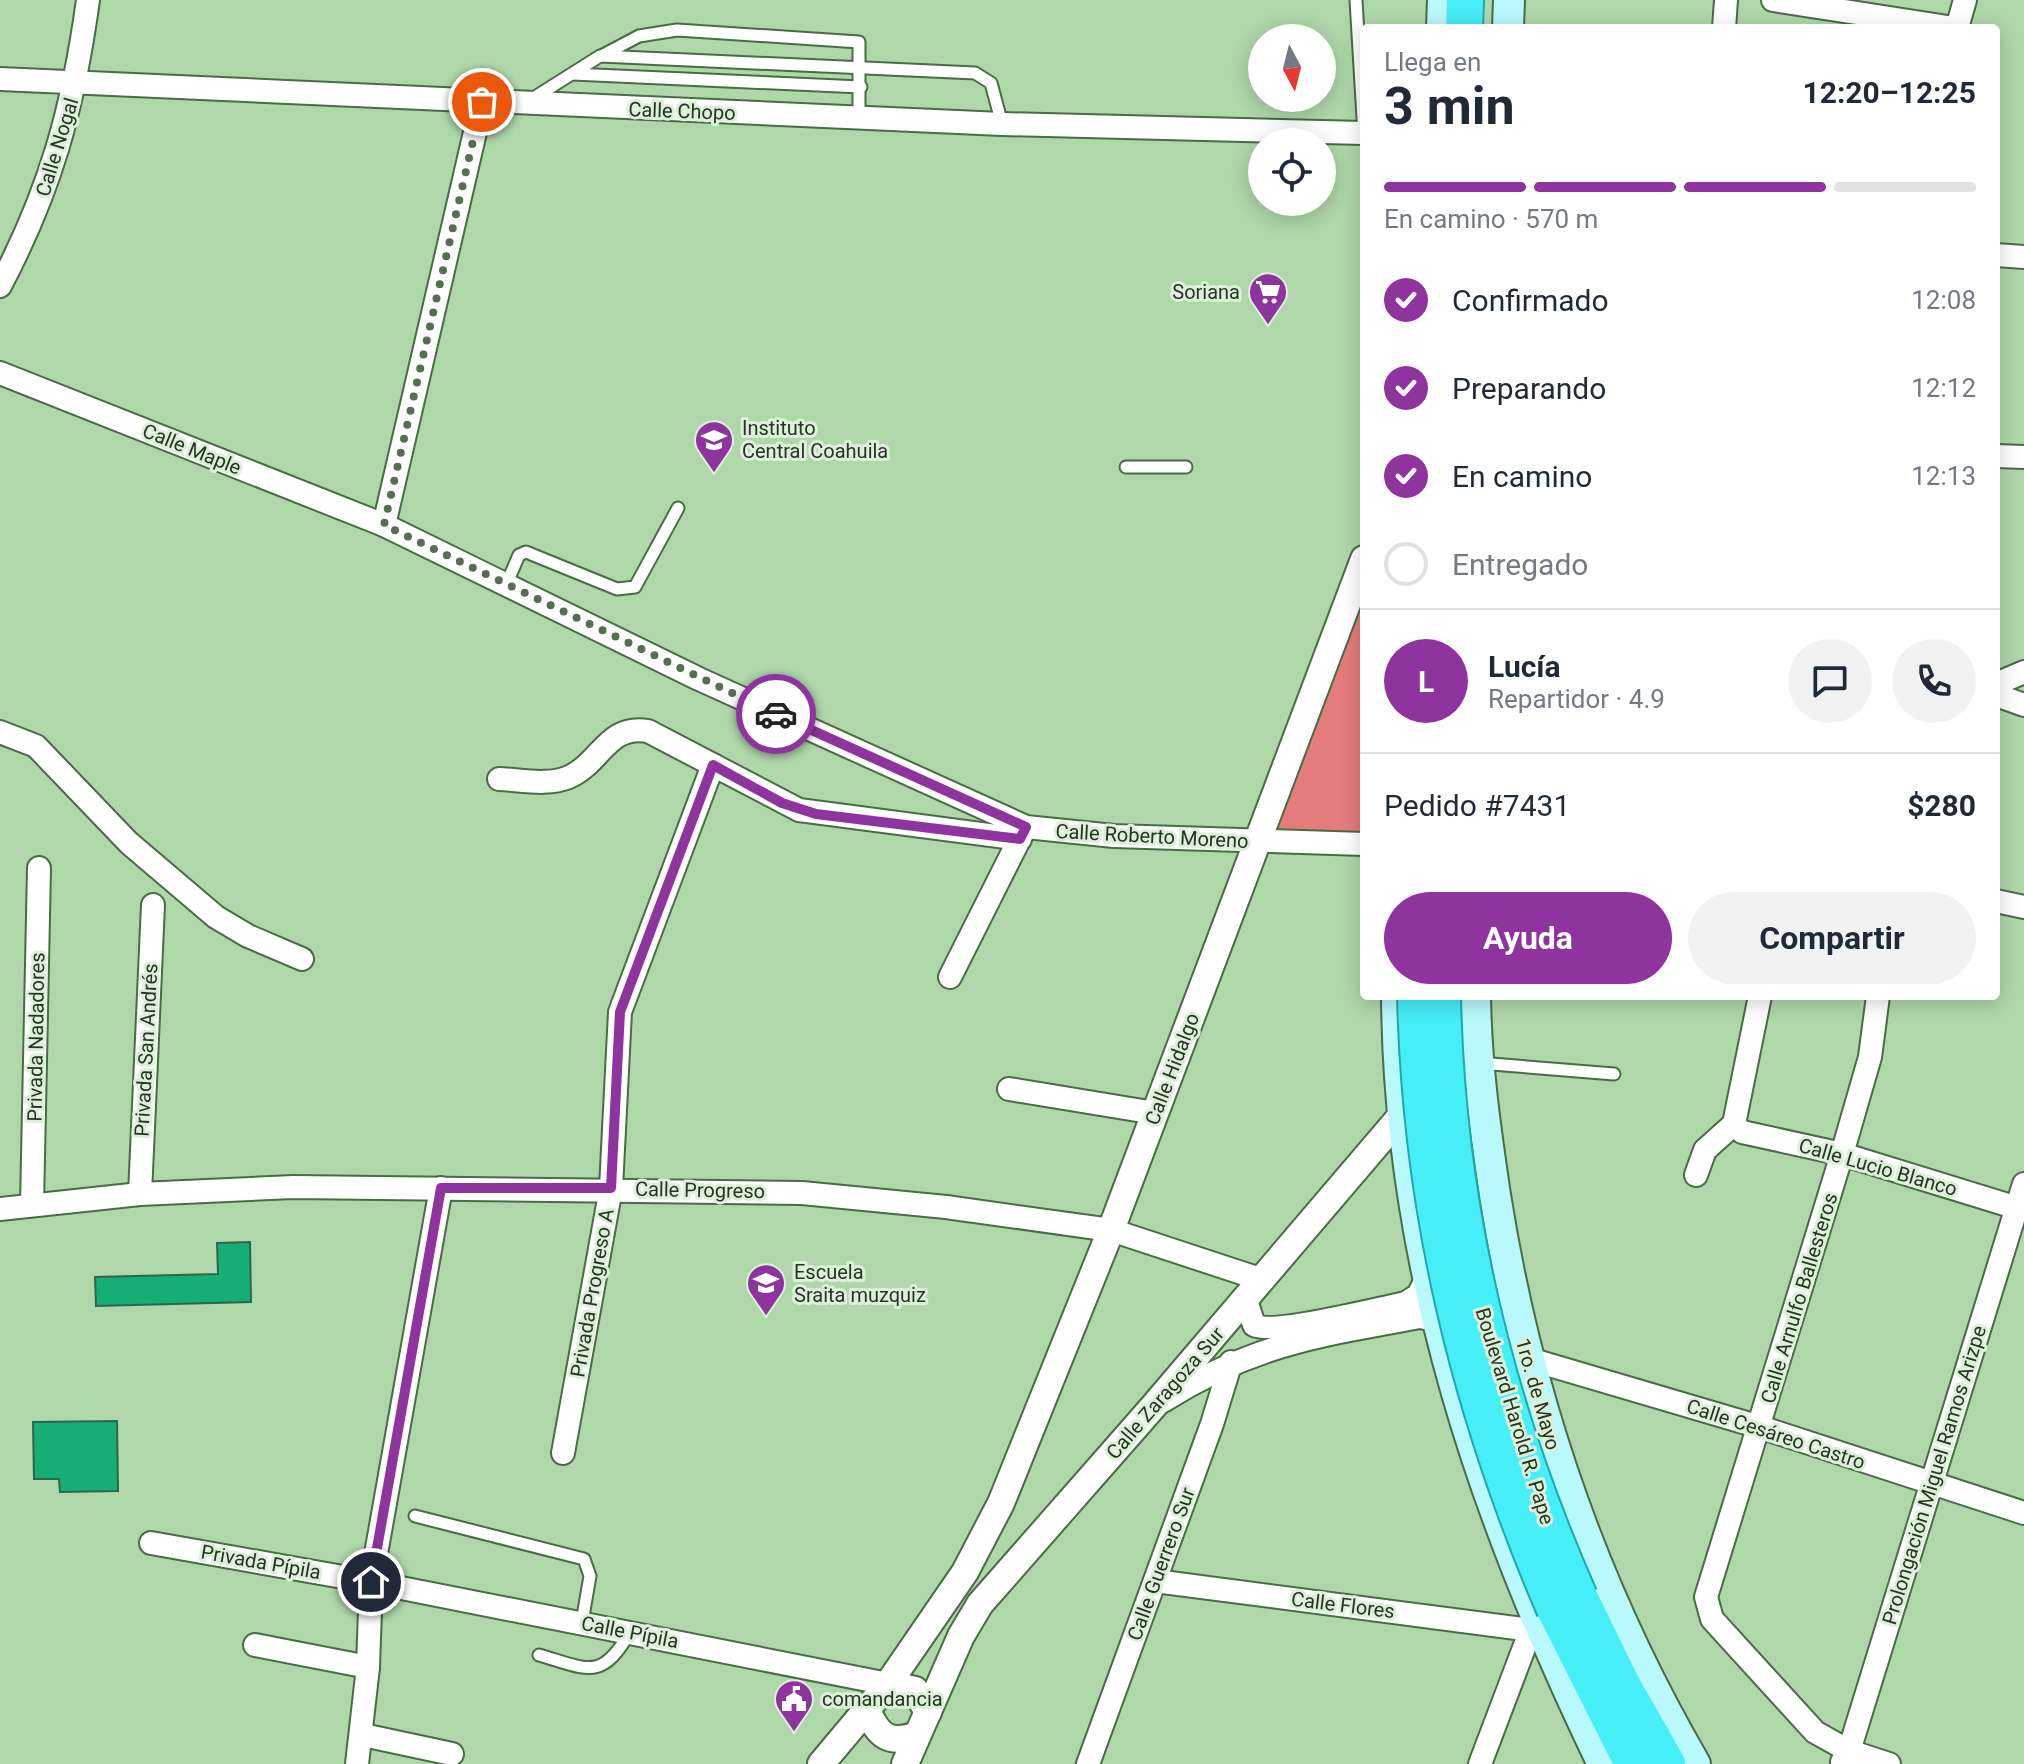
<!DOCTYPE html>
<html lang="es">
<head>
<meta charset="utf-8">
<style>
	:root { --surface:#fff; --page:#f2f2f3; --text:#1f2937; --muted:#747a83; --line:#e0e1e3; --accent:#8f349f }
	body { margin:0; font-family:Roboto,sans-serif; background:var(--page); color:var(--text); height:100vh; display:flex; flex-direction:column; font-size:30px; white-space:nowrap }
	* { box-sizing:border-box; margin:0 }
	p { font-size:26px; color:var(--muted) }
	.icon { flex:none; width:44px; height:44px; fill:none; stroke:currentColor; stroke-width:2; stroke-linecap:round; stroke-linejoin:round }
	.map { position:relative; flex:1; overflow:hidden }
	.drawer { position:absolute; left:1360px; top:24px; width:640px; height:976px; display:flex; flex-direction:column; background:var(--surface); border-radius:8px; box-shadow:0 4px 20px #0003 }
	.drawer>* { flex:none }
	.needle { width:52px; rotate:173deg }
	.controls { position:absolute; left:1248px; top:24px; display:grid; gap:16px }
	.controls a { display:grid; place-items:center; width:88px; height:88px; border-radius:50%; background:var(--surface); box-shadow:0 4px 20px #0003; font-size:40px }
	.pin { position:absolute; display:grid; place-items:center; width:68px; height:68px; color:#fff; margin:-34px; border:4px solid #fff; border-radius:50%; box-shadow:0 2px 8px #0007 }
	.courier { position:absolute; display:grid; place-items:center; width:80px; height:80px; margin:-40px; border:6px solid #8f349f; border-radius:50%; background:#fff; color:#222; box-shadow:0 2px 10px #0007 }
	.headline em { font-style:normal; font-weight:700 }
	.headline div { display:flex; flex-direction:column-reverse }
	.headline { display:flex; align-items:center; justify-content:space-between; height:136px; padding:0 24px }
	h1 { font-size:52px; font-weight:700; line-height:60px }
	.bar { display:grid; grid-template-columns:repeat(4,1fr); gap:12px 8px; align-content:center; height:96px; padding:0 24px }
	.bar i { height:10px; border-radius:6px; background:var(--line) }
	.bar .active { background:var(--accent) }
	.bar p { grid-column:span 4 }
	.line { display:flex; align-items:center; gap:20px; padding:0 24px; border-top:2px solid var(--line) }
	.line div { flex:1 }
	.round { display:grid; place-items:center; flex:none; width:84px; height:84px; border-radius:42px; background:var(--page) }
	ol { padding:0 24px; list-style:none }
	li { display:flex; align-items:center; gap:24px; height:88px }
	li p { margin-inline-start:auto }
	li .icon { padding:8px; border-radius:50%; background:var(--accent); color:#fff; stroke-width:4 }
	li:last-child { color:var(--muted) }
	li i { width:44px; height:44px; border:4px solid var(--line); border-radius:50% }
	.cta { display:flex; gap:16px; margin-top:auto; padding:16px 24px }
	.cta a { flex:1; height:92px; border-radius:48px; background:var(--accent); color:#fff; font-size:32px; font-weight:700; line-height:92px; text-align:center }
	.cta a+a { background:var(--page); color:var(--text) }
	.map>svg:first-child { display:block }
	.green { fill:#e37c7b }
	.building { fill:#16ae77; stroke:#2d664c; stroke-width:2 }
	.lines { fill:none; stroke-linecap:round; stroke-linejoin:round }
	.service-casing { stroke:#486c43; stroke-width:15 }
	.minor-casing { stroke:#486c43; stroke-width:26 }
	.tertiary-casing { stroke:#486c43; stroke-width:30 }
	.secondary-casing { stroke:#486c43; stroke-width:34 }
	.trunk-casing { stroke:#1caaac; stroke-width:40 }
	.service { stroke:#fff; stroke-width:11 }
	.minor { stroke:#fff; stroke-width:22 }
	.tertiary { stroke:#fff; stroke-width:26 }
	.secondary { stroke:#b9f8fc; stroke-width:30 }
	.trunk { stroke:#46eef7; stroke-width:36 }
	.trunk-bridge-casing { stroke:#1caaac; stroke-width:40; stroke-linecap:butt }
	.trunk-bridge { stroke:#46eef7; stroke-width:36 }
	.done { stroke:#566e52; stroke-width:8; stroke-dasharray:0 14.4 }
	.route { stroke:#8f349f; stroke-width:10 }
	.labels { text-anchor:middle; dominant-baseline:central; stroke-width:6; stroke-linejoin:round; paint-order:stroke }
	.street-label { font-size:20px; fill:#263523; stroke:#ddf1da }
	.poi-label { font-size:20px; fill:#263523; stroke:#ddf1da; text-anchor:start }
</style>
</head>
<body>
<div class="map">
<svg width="2024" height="1764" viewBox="0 0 2024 1764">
	<rect width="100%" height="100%" fill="#afd7aa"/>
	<!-- green -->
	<path class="green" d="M1364 585V834L1276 831Z"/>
	<!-- building -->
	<g class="building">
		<path d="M250 1242 251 1302 96 1306 95 1277 218 1274 217 1243Z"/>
		<path d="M117 1421 118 1491 60 1492 59 1479H34L33 1422Z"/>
	</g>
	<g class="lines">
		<defs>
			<g id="service">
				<path d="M1356 0 1364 135"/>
				<path d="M603 55 639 36 677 30 859 42V118"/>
				<path d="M573 74 861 87"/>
				<path d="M532 99 600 56 975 73 991 83 1002 124"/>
				<path d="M1126 467H1186"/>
				<path d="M506 585 519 555 526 552 617 589 635 587 678 508"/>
				<path d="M1479 1063 1614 1074"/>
				<path d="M415 1516 584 1559 590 1576 582 1622"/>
				<path d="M539 1655C588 1669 601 1682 630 1632"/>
			</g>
			<g id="minor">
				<path d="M1773 0 1954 28"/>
				<path d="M1724 28 1726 0"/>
				<path d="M1957 28 1965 0"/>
				<path d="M0 79 1002 124 1364 133"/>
				<path d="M1996 255 2024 257"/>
				<path d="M0 286C51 189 73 109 88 0"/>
				<path d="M0 373 384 525 699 679 1026 827 1114 836 1364 844"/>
				<path d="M1996 456 2024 457"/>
				<path d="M384 525 482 102"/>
				<path d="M1996 684 2024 672"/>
				<path d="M1996 695 2024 705"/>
				<path d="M0 732 36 746 129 843 216 917 248 936 302 959"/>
				<path d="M499 779C521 780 549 786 569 777 601 763 607 724 648 731L799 810 1020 839"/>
				<path d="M1996 901 2024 907"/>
				<path d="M950 977 1025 828"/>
				<path d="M1878 996 1870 1057 1842 1154 1706 1597 1712 1619 1815 1732 1849 1751 1889 1764"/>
				<path d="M1009 1089 1155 1113"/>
				<path d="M1734 1124 1742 1132 1842 1154 2024 1210"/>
				<path d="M1696 1175 1705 1150 1734 1124 1760 996"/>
				<path d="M140 1194 153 905"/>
				<path d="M32 1205 39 868"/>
				<path d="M0 1209 140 1194 293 1187 802 1193 946 1207 1111 1230 1263 1280"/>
				<path d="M1246 1300 1254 1325C1273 1336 1379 1308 1406 1303L1418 1295 1428 1276"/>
				<path d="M1526 1358 1760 1427 2024 1513"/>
				<path d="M1163 1401C1251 1345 1320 1335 1420 1317L1430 1319 1440 1327"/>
				<path d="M563 1453 611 1188 620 1012 713 765"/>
				<path d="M151 1543 371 1582 888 1684"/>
				<path d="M1155 1581 1531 1630"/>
				<path d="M255 1645 368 1667"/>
				<path d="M363 1735 452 1754"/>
				<path d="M1842 1762 1849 1751 2024 1184"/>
				<path d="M357 1764 368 1667 371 1582 441 1188"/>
				<path d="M1088 1764 1212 1424 1231 1362"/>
				<path d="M1480 1764 1535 1619"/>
			</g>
			<g id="tertiary">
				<path d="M888 1684 915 1690 928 1712"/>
				<path d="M867 1710C878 1736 889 1745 917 1735"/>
				<path d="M821 1764 888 1684 965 1572 1001 1503 1111 1230 1364 559"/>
				<path d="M905 1764 961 1636 980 1604 1152 1408 1413 1102"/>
			</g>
			<g id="secondary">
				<path d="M1442 28 1443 0"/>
				<path d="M1508 28 1509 0"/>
				<path d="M1397 996C1399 1270 1485 1520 1603 1764"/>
				<path d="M1475 996C1476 1064 1485 1128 1495 1195 1527 1398 1592 1587 1695 1764"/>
			</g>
			<g id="trunk">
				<path d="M1464 28 1465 0"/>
				<path d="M1579 1597 1622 1685 1667 1764"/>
				<path d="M1555 1609 1633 1764"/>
			</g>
		</defs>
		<!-- service casing -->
		<use href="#service" class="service-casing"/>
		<!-- minor casing -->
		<use href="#minor" class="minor-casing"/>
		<!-- tertiary casing -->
		<use href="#tertiary" class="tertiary-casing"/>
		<!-- secondary casing -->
		<use href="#secondary" class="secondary-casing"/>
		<!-- trunk casing -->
		<use href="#trunk" class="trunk-casing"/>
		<!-- service -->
		<use href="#service" class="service"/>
		<!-- minor -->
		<use href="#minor" class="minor"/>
		<!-- tertiary -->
		<use href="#tertiary" class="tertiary"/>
		<!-- secondary -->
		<use href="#secondary" class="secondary"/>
		<!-- trunk -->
		<use href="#trunk" class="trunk"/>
		<defs>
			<g id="trunk-bridge">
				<path d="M1416 996C1421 1212 1470 1411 1555 1609"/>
				<path d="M1442 996C1446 1204 1495 1407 1579 1597"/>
			</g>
		</defs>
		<!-- trunk-bridge casing -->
		<use href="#trunk-bridge" class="trunk-bridge-casing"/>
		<!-- trunk-bridge -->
		<use href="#trunk-bridge" class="trunk-bridge"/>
	</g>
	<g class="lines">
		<!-- done -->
		<path class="done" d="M482 102 384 525 776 714"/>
		<!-- route -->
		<path class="route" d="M371 1582 441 1188H611L620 1012 713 765 782 803 816 814 1020 839 1026 827 776 714"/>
	</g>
	<!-- icons -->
	<defs>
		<symbol id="supermarket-pin" viewBox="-11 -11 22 30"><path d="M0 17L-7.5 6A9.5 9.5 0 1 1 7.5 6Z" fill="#8f349f" stroke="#ddf1da"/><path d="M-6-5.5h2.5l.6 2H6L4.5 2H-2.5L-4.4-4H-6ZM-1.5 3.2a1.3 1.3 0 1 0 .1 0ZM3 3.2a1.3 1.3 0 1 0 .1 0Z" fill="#fff"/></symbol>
		<symbol id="university-pin" viewBox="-11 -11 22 30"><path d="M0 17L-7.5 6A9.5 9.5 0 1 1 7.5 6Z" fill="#8f349f" stroke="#ddf1da"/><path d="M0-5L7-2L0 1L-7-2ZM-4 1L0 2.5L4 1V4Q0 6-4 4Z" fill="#fff"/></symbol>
		<symbol id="school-pin" viewBox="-11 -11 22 30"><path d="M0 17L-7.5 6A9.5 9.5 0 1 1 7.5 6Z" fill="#8f349f" stroke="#ddf1da"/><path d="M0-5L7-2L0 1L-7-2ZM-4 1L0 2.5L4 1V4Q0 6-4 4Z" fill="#fff"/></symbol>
		<symbol id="civic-pin" viewBox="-11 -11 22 30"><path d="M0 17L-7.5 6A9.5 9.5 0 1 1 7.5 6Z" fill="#8f349f" stroke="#ddf1da"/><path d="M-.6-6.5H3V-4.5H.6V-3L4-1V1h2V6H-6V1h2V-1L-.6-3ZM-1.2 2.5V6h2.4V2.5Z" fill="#fff"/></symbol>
	</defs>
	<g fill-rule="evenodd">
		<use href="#supermarket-pin" x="1246" y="270" width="44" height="60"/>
		<use href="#university-pin" x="692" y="418" width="44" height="60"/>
		<use href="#school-pin" x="744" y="1261" width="44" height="60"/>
		<use href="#civic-pin" x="772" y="1677" width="44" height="60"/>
	</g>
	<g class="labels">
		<!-- street labels -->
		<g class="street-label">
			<text transform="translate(682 111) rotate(2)">Calle Chopo</text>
			<text transform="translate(57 147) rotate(-73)">Calle Nogal</text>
			<text transform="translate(192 449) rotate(22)">Calle Maple</text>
			<text transform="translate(1152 836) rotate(3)">Calle Roberto Moreno</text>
			<text transform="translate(36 1037) rotate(-89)">Privada Nadadores</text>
			<text transform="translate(146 1050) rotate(-87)">Privada San Andrés</text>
			<text transform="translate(1172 1069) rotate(-69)">Calle Hidalgo</text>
			<text transform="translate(1878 1167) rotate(16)">Calle Lucio Blanco</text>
			<text transform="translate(700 1190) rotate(1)">Calle Progreso</text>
			<text transform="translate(592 1293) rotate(-80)">Privada Progreso A</text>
			<text transform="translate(1799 1298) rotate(-73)">Calle Arnulfo Ballesteros</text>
			<text transform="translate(1165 1393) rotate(-49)">Calle Zaragoza Sur</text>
			<text transform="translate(1538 1394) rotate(74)">1ro. de Mayo</text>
			<text transform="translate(1515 1416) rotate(73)">Boulevard Harold R. Pape</text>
			<text transform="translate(1776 1434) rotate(18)">Calle Cesáreo Castro</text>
			<text transform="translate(1934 1475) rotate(-73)">Prolongación Miguel Ramos Arizpe</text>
			<text transform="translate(261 1562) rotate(10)">Privada Pípila</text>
			<text transform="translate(1161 1564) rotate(-70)">Calle Guerrero Sur</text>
			<text transform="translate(1343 1605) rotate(7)">Calle Flores</text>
			<text transform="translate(630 1632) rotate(11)">Calle Pípila</text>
		</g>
		<!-- poi labels -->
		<g class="poi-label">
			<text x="1240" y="292" text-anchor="end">Soriana</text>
			<text x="742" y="428">Instituto<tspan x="742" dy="23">Central Coahuila</tspan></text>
			<text x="794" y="1272">Escuela<tspan x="794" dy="23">Sraita muzquiz</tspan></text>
			<text x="822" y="1699">comandancia</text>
		</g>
	</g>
</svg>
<div class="controls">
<a><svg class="needle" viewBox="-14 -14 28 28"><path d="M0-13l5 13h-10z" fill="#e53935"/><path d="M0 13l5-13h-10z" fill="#747a83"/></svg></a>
<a><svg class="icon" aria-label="locate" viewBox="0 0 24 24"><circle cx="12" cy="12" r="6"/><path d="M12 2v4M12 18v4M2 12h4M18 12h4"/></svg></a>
</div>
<div class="pin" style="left:482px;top:102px;background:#ea580c"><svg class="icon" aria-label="bag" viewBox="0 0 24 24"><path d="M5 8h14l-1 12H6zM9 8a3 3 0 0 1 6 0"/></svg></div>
<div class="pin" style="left:371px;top:1582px;background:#1f2937"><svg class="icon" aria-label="home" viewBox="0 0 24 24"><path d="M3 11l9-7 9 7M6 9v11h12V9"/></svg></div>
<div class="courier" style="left:776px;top:714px"><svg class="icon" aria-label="car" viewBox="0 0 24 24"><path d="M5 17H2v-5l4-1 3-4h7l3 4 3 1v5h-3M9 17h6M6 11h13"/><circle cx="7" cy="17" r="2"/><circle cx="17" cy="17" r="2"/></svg></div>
<section class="drawer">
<div class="headline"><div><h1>3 min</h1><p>Llega en</p></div><em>12:20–12:25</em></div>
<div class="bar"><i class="active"></i><i class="active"></i><i class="active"></i><i></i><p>En camino · 570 m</p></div>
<ol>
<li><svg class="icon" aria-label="check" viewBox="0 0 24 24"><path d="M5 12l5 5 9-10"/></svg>Confirmado<p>12:08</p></li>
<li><svg class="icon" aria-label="check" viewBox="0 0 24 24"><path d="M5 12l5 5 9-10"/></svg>Preparando<p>12:12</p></li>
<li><svg class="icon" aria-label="check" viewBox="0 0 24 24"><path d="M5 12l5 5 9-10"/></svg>En camino<p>12:13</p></li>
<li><i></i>Entregado</li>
</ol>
<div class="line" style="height:144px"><b class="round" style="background:var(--accent);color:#fff">L</b><div><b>Lucía</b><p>Repartidor · 4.9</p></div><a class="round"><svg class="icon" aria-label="chat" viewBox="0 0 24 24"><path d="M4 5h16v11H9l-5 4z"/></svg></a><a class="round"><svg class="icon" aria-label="phone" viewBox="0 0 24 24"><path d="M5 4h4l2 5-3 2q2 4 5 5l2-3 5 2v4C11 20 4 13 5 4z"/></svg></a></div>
<div class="line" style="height:104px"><div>Pedido #7431</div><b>$280</b></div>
<div class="cta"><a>Ayuda</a><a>Compartir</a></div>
</section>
</div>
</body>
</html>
